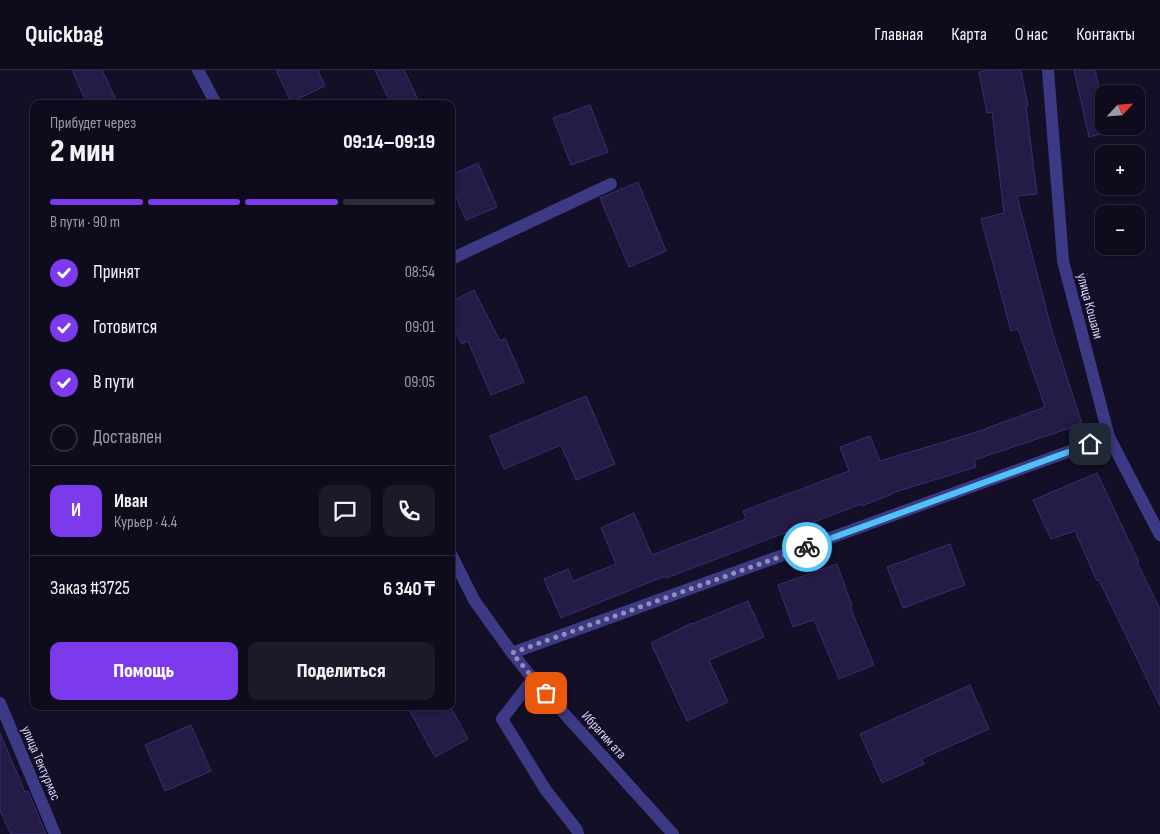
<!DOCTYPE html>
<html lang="ru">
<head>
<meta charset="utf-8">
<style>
	:root { --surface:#0e0b1c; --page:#1c1929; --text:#f1f3f6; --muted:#9b9ba3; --line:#2e2b3b; --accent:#7c3aed }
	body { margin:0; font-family:"Sofia Sans Condensed",sans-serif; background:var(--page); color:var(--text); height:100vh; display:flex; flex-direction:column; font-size:19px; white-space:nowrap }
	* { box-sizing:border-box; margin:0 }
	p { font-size:16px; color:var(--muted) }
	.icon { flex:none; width:28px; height:28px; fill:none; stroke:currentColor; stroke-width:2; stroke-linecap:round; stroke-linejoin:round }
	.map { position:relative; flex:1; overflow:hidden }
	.details { position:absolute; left:30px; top:30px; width:425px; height:610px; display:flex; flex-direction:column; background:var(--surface); border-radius:10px; box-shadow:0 1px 4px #0004,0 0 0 1px var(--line) }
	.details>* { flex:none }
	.needle { width:32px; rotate:64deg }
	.fabs { position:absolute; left:1095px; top:15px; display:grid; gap:10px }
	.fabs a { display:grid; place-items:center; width:50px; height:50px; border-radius:10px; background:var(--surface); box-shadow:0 1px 4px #0004,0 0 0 1px var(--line); font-size:25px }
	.pin { position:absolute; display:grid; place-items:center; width:42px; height:42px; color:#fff; margin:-21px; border-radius:10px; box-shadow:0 2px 8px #0006 }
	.courier { position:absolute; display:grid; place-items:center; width:50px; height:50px; margin:-25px; border:4px solid #4fc3f7; border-radius:50%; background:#fff; color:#222; box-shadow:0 1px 6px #0007 }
	.headline em { font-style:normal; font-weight:800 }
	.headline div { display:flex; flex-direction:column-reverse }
	.headline { display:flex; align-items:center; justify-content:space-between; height:85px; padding:0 20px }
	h1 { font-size:32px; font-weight:800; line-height:38px }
	.bar { display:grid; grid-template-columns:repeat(4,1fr); gap:8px 5px; align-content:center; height:60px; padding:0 20px }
	.bar i { height:6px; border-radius:4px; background:var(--line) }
	.bar .selected { background:var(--accent) }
	.bar p { grid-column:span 4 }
	.line { display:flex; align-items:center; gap:12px; padding:0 20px; border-top:1px solid var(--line) }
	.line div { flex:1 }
	.round { display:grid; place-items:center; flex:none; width:52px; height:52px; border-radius:10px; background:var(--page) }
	ol { padding:0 20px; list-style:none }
	li { display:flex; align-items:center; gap:15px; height:55px }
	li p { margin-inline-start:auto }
	li .icon { padding:5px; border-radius:50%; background:var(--accent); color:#fff; stroke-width:4 }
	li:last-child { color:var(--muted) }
	li i { width:28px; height:28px; border:2px solid var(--line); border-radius:50% }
	.cta { display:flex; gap:10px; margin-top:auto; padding:10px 20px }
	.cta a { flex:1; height:58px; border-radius:10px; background:var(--accent); color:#fff; font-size:20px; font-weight:800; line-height:58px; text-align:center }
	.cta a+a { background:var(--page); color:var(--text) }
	header { display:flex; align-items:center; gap:30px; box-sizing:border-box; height:70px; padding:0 25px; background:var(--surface); border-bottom:1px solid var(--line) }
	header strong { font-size:24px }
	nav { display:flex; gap:28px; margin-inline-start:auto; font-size:18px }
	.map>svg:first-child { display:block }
	.building { fill:#241b47; stroke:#3b2d73 }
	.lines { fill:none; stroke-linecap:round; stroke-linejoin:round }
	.minor { stroke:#3d3a85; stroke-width:12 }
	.tertiary { stroke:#3d3a85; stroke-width:12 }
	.done { stroke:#948fb3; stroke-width:5; stroke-dasharray:0 9 }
	.route { stroke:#4fc3f7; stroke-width:6 }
	.labels { text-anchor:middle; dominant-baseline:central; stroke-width:4; stroke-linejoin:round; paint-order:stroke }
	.street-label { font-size:14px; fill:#d9d4ff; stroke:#130f26 }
</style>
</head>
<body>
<header>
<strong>Quickbag</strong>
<nav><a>Главная</a><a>Карта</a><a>О нас</a><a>Контакты</a></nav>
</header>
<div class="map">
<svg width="1160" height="764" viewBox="0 0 1160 764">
	<rect width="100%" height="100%" fill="#130f26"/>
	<!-- building -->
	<g class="building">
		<path d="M72 0H102L118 34H87Z"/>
		<path d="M276 0H318L325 16 291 32Z"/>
		<path d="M375 0H404L420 34H391Z"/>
		<path d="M991 0H1021L1028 36H1026L1037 124 1017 126 1052 261 1082 354 974 390 976 397 892 423V424L862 436 861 434 666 508 665 506 561 548 544 509 568 499 573 511 616 494 601 458 634 443 652 485 746 449 743 441 849 401 840 377 870 366 880 391 987 359V358L1045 337 1018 259 1011 261 981 149 1004 143 992 42 987 43 979 2Z"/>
		<path d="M1074 0H1095L1104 38V63L1089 67Z"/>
		<path d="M590 35 608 82 571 95 553 48Z"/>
		<path d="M478 93 497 137 466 150 451 115V105Z"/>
		<path d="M638 112 666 181 629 197 600 128Z"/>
		<path d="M474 220 500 271 505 268 524 312 491 325 468 271 462 274 451 252V232Z"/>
		<path d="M586 326 615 394 576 410 561 375 504 399 490 366Z"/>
		<path d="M1097 403 1139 492H1137L1160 539V636L1099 510 1097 511 1075 461 1051 469 1033 430Z"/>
		<path d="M950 474 965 515 903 538 887 497Z"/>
		<path d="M837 494 852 536 850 537 874 595 839 609 814 550 793 557 778 515Z"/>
		<path d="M748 531 764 567 709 590 728 632 687 651 651 573 692 553V554Z"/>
		<path d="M970 615 989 659 921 689 924 694 882 713 860 664Z"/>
		<path d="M407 636H450L468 669 435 687Z"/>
		<path d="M191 655 211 701 165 721 145 675Z"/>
		<path d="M0 663 25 722 28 721 46 764H11L0 741Z"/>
	</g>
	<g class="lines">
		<!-- minor -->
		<g class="minor">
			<path d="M1048 0 1063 191 1109 367 1160 465"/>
			<path d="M451 189 611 114"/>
			<path d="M512 583 1109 367"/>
			<path d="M533 609 502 649 545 719 577 760 578 764"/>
			<path d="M0 633 55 764"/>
		</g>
		<!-- tertiary -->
		<g class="tertiary">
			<path d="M198 0 216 34"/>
			<path d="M451 484 474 530 512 583 533 609 673 764"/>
		</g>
	</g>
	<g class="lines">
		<!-- done -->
		<path class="done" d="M546 623 512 583 807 477"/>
		<!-- route -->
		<path class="route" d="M807 477 1090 374"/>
	</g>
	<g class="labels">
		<!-- street labels -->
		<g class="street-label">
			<text transform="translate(1090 236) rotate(75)">улица Кошали</text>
			<text transform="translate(604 665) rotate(48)">Ибрагим ата</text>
			<text transform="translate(41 693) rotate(67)">улица Тектурмас</text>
		</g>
	</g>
</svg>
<div class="fabs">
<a><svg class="needle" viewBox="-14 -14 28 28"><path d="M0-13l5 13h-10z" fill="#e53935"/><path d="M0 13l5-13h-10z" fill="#9b9ba3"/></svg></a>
<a>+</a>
<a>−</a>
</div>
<div class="pin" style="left:546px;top:623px;background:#ea580c"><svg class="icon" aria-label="bag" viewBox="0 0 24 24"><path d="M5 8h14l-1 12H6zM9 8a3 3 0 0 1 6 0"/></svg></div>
<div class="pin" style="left:1090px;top:374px;background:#1f2937"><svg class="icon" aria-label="home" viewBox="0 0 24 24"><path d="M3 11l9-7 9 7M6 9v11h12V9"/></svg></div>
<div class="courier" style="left:807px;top:477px"><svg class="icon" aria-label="bike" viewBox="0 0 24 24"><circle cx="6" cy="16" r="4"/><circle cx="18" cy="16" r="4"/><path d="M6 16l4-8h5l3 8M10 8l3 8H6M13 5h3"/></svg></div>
<section class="details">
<div class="headline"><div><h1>2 мин</h1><p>Прибудет через</p></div><em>09:14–09:19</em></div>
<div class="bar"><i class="selected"></i><i class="selected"></i><i class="selected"></i><i></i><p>В пути · 90 m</p></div>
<ol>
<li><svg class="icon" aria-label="check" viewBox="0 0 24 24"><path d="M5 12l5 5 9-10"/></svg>Принят<p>08:54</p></li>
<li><svg class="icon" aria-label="check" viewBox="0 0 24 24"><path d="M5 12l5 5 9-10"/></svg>Готовится<p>09:01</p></li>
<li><svg class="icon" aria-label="check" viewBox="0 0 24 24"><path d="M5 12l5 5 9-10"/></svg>В пути<p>09:05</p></li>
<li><i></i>Доставлен</li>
</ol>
<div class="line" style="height:90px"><b class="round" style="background:var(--accent);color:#fff">И</b><div><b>Иван</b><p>Курьер · 4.4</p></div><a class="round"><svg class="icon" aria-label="chat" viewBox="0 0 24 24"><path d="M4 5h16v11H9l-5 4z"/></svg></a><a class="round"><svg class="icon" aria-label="phone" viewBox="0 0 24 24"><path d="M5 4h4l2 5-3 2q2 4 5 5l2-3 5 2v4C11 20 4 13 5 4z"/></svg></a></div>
<div class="line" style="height:65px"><div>Заказ #3725</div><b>6 340 ₸</b></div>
<div class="cta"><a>Помощь</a><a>Поделиться</a></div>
</section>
</div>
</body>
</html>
